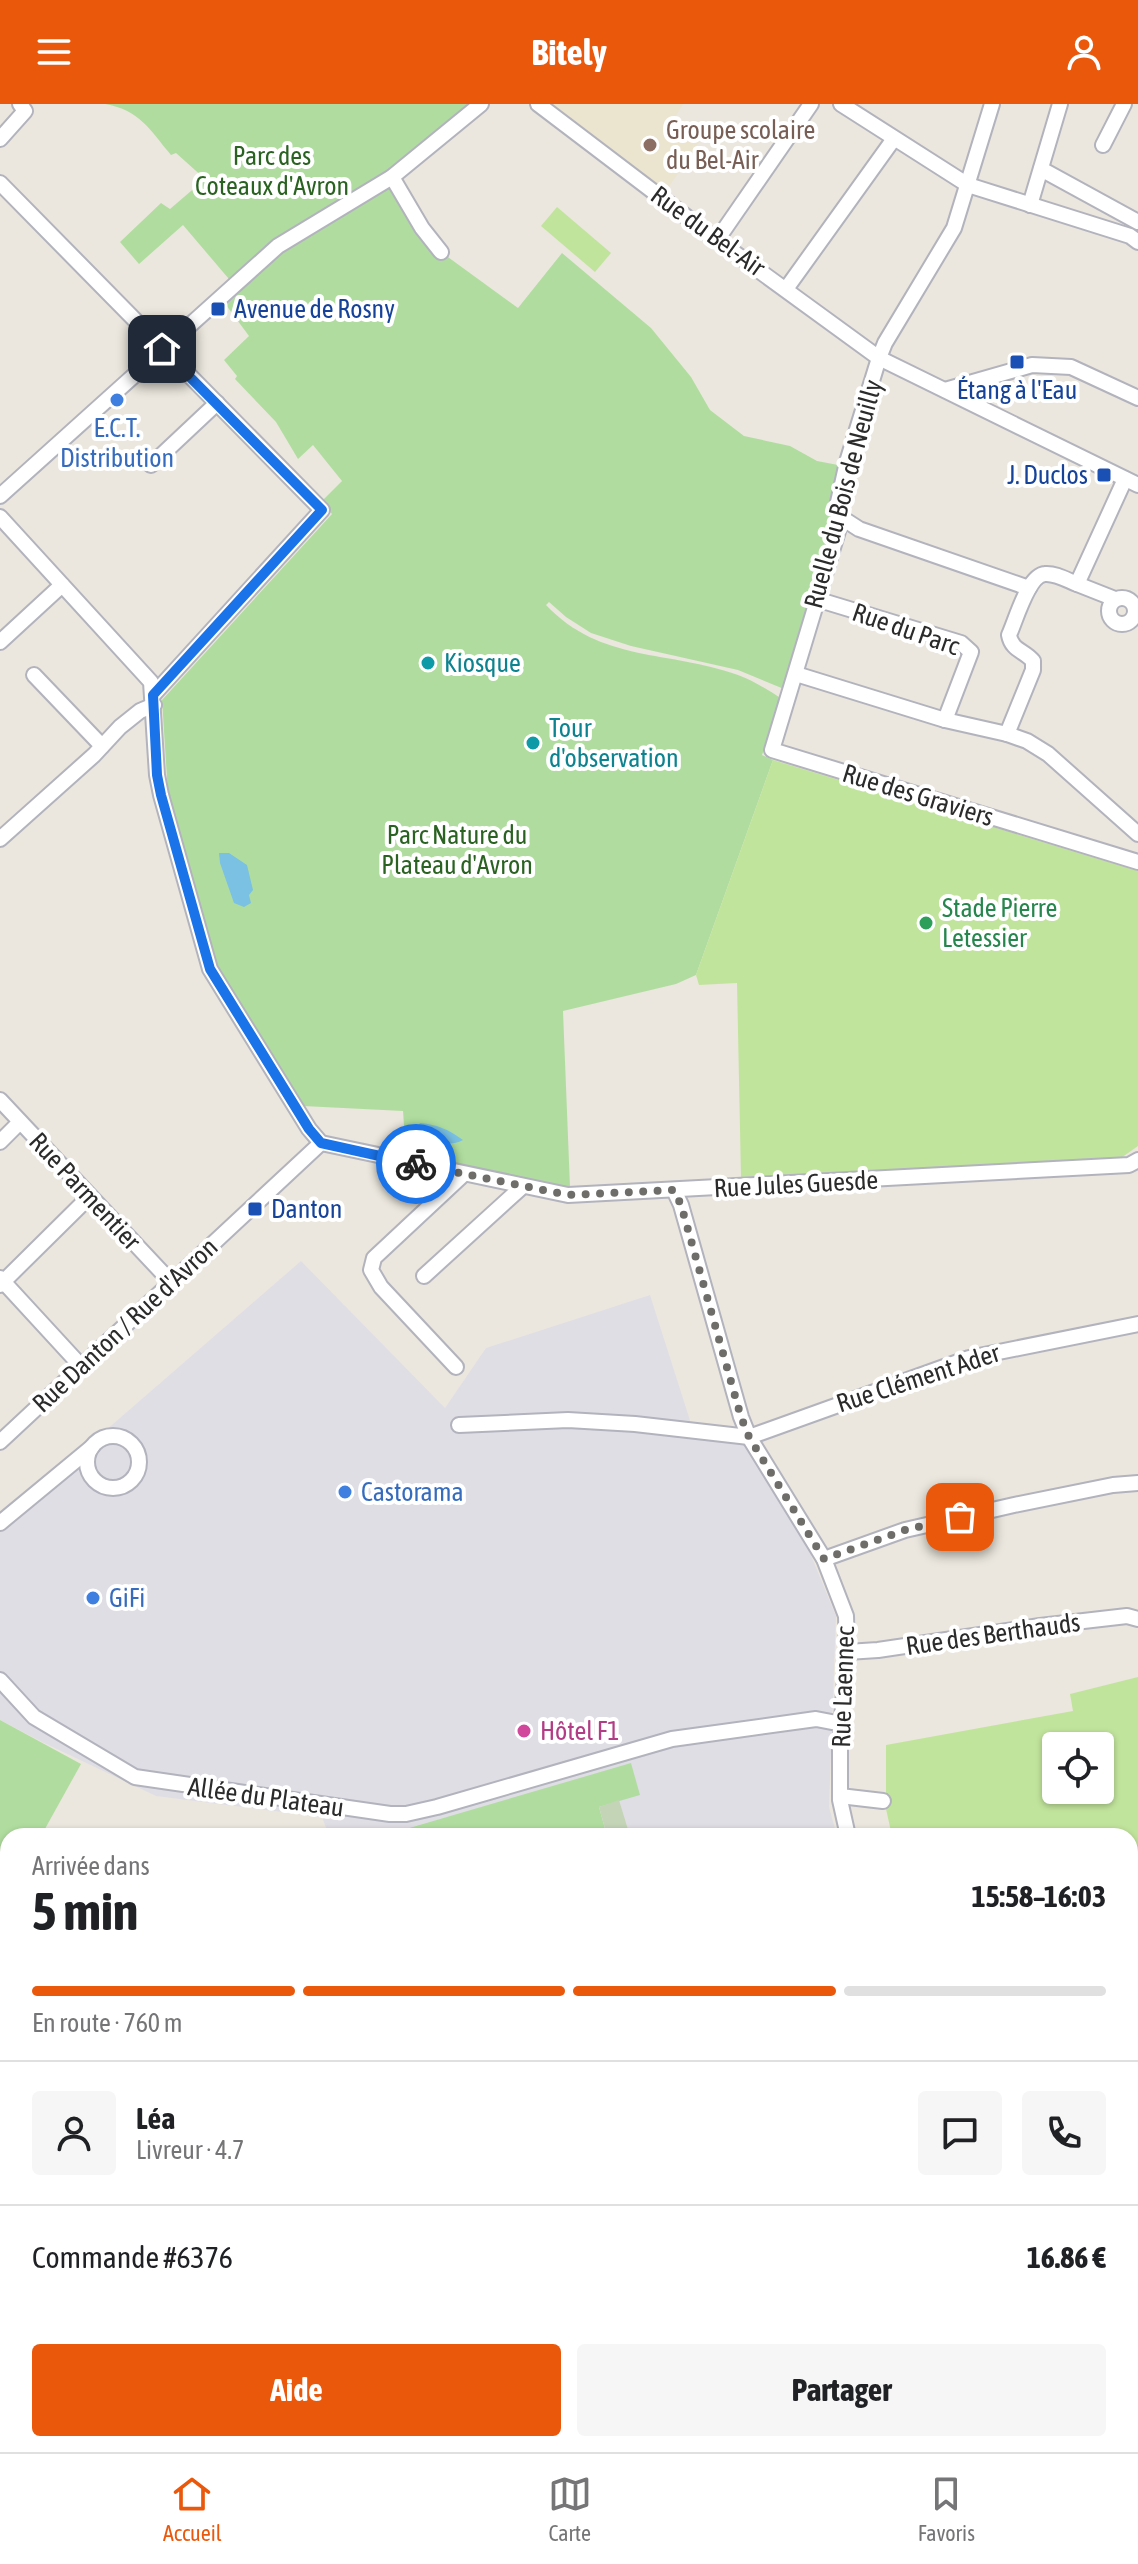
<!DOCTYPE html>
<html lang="fr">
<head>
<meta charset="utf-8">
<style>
	:root { --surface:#fff; --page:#f6f6f6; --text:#202124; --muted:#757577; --line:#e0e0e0; --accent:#ea580c }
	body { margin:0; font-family:"Asap Condensed",sans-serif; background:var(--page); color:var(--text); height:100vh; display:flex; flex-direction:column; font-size:30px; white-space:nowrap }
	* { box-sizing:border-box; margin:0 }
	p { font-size:26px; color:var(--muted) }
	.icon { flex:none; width:44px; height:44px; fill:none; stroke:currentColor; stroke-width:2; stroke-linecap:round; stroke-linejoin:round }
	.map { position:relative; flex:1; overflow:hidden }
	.panel { position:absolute; left:0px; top:1724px; width:1138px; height:624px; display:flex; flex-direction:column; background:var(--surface); border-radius:24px 24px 0 0; box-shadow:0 2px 6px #0004 }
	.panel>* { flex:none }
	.fabs { position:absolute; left:1042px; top:1628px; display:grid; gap:16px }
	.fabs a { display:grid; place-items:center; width:72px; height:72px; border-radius:8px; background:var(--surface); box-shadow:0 2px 6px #0004; font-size:40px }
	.pin { position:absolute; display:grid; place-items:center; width:68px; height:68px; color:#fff; margin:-34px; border-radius:16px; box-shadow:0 4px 12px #0006 }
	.courier { position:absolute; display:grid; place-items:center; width:80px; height:80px; margin:-40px; border:6px solid #1a73e8; border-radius:50%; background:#fff; color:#222; box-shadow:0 2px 10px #0007 }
	.headline em { font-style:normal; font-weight:700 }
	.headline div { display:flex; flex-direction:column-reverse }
	.headline { display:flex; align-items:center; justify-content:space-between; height:136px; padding:0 32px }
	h1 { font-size:52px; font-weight:700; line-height:60px }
	.bar { display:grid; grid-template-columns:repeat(4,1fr); gap:12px 8px; align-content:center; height:96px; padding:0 32px }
	.bar i { height:10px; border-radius:6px; background:var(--line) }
	.bar .selected { background:var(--accent) }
	.bar p { grid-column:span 4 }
	.line { display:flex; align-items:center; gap:20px; padding:0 32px; border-top:2px solid var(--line) }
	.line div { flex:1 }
	.round { display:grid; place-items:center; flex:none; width:84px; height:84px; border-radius:8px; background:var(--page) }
	.cta { display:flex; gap:16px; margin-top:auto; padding:16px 32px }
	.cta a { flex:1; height:92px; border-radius:8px; background:var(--accent); color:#fff; font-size:32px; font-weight:700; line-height:92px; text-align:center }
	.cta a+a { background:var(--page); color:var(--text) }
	header { display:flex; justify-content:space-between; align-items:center; height:104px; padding:0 32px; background:var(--accent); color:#fff; font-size:36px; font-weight:700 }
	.tabs { display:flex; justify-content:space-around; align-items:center; height:112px; border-top:2px solid var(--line); background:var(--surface); font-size:22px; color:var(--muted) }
	.tabs a { display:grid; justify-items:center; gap:4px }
	.tabs .selected { color:var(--accent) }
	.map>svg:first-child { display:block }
	.industrial { fill:#e0dee5 }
	.education { fill:#ebe4cf }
	.green { fill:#b0dd9f }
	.cemetery { fill:#c3d4b7 }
	.pitch { fill:#c1e49c; fill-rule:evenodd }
	.water { fill:#7ac1e4 }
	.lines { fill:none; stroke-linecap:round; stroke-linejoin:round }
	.minor-casing { stroke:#b2b3bd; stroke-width:18 }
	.major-casing { stroke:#c8c8c8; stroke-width:22 }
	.highway-casing { stroke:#c8c8c8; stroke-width:24 }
	.minor { stroke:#fff; stroke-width:14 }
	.major { stroke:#e5d06a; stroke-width:18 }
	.highway { stroke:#f0aa64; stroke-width:20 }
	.rail-casing { stroke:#a1a3b3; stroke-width:6 }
	.rail { stroke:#fff; stroke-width:3; stroke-dasharray:9; stroke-linecap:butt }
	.done { stroke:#6e6d6a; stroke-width:8; stroke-dasharray:0 14.4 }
	.route { stroke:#1a73e8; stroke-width:10 }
	.education-dot { fill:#8d6e63; stroke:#fff; stroke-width:3 }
	.transit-dot { fill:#1a4fb4; stroke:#fff; stroke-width:3 }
	.shop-dot { fill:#3f7fe0; stroke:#fff; stroke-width:3 }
	.culture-dot { fill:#0f9aa8; stroke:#fff; stroke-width:3 }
	.leisure-dot { fill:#2e9e5b; stroke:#fff; stroke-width:3 }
	.hotel-dot { fill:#d1479c; stroke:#fff; stroke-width:3 }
	.labels { text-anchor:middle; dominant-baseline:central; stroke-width:8; stroke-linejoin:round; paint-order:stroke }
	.education-label { font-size:26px; fill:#785e54; stroke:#fff; text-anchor:start }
	.park-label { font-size:26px; fill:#2a6221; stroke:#fff }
	.street-label { font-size:26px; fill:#2b2b2b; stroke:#fff }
	.transit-label { font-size:26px; fill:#164399; stroke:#fff; text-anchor:start }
	.shop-label { font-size:26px; fill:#366cbe; stroke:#fff; text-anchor:start }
	.culture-label { font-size:26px; fill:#0d838f; stroke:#fff; text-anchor:start }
	.leisure-label { font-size:26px; fill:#27864d; stroke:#fff; text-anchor:start }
	.hotel-label { font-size:26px; fill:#b23c85; stroke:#fff; text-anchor:start }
</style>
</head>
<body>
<header><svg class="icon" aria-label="menu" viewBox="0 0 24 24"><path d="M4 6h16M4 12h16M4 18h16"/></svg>Bitely<svg class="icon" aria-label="person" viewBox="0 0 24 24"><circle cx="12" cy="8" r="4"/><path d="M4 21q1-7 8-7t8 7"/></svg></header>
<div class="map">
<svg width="1138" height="2348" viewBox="0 0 1138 2348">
	<rect width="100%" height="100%" fill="#ebe7de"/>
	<!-- industrial -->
	<g class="industrial">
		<path d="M301 1157 445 1304 486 1244 650 1191 695 1332 744 1339 810 1449 836 1512 829 1703 837 1732H630L619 1697 599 1704 607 1732H329L322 1713 156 1692 42 1638 0 1616V1418Z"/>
		<path d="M786 2340H1073L1082 2348H786Z"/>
	</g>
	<!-- education -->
	<g class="education">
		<path d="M550 0H683L675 13 703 32 664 90Z"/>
		<path d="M0 1864 8 1868V1974L0 1969Z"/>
	</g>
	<!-- green -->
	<g class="green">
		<path d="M105 0H481L392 73 441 148 518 204 562 149 651 224 691 273 710 306 744 332 790 342 817 357 838 361 829 414 833 427 784 585 738 566 631 542 591 529 566 513 549 498 546 501C601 559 669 546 738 571 754 577 768 586 782 595L762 651 773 656 696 871 676 880 563 907 570 1083 406 1050 403 1007 303 1002 215 860 168 690 162 596 332 410 321 398 342 377 313 341 298 355 276 318 235 275 237 272 224 256 249 232 226 201 240 188 183 121 139 160 120 138 161 99 170 105 205 75 176 49 171 51C150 26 140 6 105 0Z"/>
		<path d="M0 1616 81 1660 41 1732H8V1783L0 1792Z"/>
		<path d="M631 1659 640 1691 599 1703 607 1732H407L406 1725Z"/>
	</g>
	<!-- cemetery -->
	<path class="cemetery" d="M619 1696 630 1732H607L599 1703Z"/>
	<!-- pitch -->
	<g class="pitch">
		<path d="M557 103 611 149 595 168 541 122Z"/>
		<path d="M773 656 1138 767V1042L1121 1054 741 1073 737 879 699 881 696 871Z"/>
		<path d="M1138 1573V1796L1130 1798V1732H892L886 1705V1641L1073 1607 1070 1590ZM1056 1642H1100V1686H1056Z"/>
	</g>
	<!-- water -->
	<g class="water">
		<path d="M219 749H229L247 761 253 786 249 791 251 799 244 803 234 799 220 759Z"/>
		<path d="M420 1019C438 1021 448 1025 463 1036 448 1044 434 1036 418 1034L416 1025Z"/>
	</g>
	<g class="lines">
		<defs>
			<g id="minor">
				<path d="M538 0 717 136 879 254 1138 381"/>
				<path d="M841 0 968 81 1130 132 1138 138"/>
				<path d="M992 0 954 124 885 239 879 254 847 358 836 407 842 414 772 646 1138 758"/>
				<path d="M0 35 25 7 20 0"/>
				<path d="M1103 41 1124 0"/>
				<path d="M1041 65 1138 118"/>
				<path d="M392 73 422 124 441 148"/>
				<path d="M0 79 322 406 153 591"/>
				<path d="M1030 101 1060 0"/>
				<path d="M717 136 811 0"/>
				<path d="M786 185 893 36"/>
				<path d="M945 286 1032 261 1071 263 1138 294"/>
				<path d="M151 361 217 299"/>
				<path d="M0 392 278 142 392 73 481 0"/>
				<path d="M0 413 151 578 157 671 161 691 210 865 309 1025 321 1039 568 1091 1129 1061 1138 1056"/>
				<path d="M842 414 859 425 1029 484"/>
				<path d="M1077 480 1115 495"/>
				<circle cx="1122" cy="507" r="13"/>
				<path d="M816 495 961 539 971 548 945 616"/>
				<path d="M0 538 62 481"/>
				<path d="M796 570 945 616 1007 630 1027 637 1048 650 1138 730"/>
				<path d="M34 571 102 642"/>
				<path d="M1007 630 1033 566V557C1024 546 1012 547 1009 531 1016 516 1028 471 1045 470 1055 469 1067 476 1077 480L1125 375"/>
				<path d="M0 735 94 651 120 623 140 607 154 601"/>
				<path d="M0 996 171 1178"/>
				<path d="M0 1038 20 1018"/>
				<path d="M674 1086 681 1101 741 1313 749 1333 824 1455 846 1512 847 1548 840 1642V1696L848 1732"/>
				<path d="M424 1172 523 1082"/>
				<path d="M0 1174 81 1262"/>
				<path d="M0 1181 89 1093"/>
				<path d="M456 1263 381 1183 371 1166 374 1154 464 1070"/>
				<path d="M459 1321 568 1316 635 1320 749 1333 969 1254 1138 1220"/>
				<circle cx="113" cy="1358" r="26"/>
				<path d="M0 1338 321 1039"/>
				<path d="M0 1419 92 1343"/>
				<path d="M824 1455 905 1426 1014 1401 1113 1381 1138 1379"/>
				<path d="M847 1548 878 1546 1040 1522 1127 1512 1138 1515"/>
				<path d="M0 1576 34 1613 135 1673 390 1710H406L437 1703 672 1635 816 1615 842 1620"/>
				<path d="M840 1692 883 1697"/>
				<path d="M0 1974 8 1979"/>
				<path d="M1130 2009 1138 2028"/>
				<path d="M0 2049 8 2053"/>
				<path d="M0 2141 8 2126"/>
				<path d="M1130 2145 1138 2140"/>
				<path d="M38 2340 41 2348"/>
				<path d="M638 2340 639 2348"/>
				<path d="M180 2348 223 2340"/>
				<path d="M242 2348 245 2340"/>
				<path d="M777 2348 778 2340"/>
			</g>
			<g id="major">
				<path d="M1130 1923 1138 1921"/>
				<path d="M0 2282 8 2280"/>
				<path d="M1093 2340 1101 2348"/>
				<path d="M1115 2340 1123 2348"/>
			</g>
			<path id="highway" d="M872 2340 873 2348"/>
		</defs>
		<!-- minor casing -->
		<use href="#minor" class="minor-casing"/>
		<!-- major casing -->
		<use href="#major" class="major-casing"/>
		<!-- highway casing -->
		<use href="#highway" class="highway-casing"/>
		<!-- minor -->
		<use href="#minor" class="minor"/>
		<!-- major -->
		<use href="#major" class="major"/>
		<!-- highway -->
		<use href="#highway" class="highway"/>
		<defs>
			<g id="rail">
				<path d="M0 2077 8 2081"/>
				<path d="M420 2340 431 2348"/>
			</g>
		</defs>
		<!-- rail casing -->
		<use href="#rail" class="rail-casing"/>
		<!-- rail -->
		<use href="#rail" class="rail"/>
	</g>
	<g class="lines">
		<!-- done -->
		<path class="done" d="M416 1060 568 1091 674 1086 681 1101 741 1313 749 1333 824 1455 905 1426 960 1413"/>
		<!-- route -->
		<path class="route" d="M162 245 322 406 153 591 157 671 161 691 210 865 309 1025 321 1039 416 1060"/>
	</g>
	<!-- markers -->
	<circle class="education-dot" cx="650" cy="41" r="8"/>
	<g class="transit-dot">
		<rect x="210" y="197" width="16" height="16" rx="4"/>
		<rect x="1009" y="250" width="16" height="16" rx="4"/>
		<rect x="1096" y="363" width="16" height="16" rx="4"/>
		<rect x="247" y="1097" width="16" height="16" rx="4"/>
	</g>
	<g class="shop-dot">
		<circle cx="117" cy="296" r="8"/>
		<circle cx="345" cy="1388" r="8"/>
		<circle cx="93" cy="1494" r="8"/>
	</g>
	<g class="culture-dot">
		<circle cx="428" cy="559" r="8"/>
		<circle cx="533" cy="639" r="8"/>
	</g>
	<circle class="leisure-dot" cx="926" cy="819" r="8"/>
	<circle class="hotel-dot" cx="524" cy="1627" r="8"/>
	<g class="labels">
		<!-- education labels -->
		<g class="education-label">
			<text x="666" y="26">Groupe scolaire<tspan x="666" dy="30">du Bel-Air</tspan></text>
		</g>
		<!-- park labels -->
		<g class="park-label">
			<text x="272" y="52">Parc des<tspan x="272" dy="30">Coteaux d'Avron</tspan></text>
			<text x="457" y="731">Parc Nature du<tspan x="457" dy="30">Plateau d'Avron</tspan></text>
		</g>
		<!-- street labels -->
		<g class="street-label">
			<text transform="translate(708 127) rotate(36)">Rue du Bel-Air</text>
			<text transform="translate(843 390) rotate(-75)">Ruelle du Bois de Neuilly</text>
			<text transform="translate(906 525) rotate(19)">Rue du Parc</text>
			<text transform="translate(918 691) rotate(17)">Rue des Graviers</text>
			<text transform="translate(796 1080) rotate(-3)">Rue Jules Guesde</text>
			<text transform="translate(85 1087) rotate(47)">Rue Parmentier</text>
			<text transform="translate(125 1221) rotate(-43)">Rue Danton / Rue d'Avron</text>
			<text transform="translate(918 1274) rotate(-18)">Rue Clément Ader</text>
			<text transform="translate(993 1530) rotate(-8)">Rue des Berthauds</text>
			<text transform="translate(843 1583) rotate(-88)">Rue Laennec</text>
			<text transform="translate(266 1693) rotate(8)">Allée du Plateau</text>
		</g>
		<!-- transit labels -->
		<g class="transit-label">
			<text x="234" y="205">Avenue de Rosny</text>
			<text x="1017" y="286" text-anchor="middle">Étang à l'Eau</text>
			<text x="1088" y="371" text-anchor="end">J. Duclos</text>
			<text x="271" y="1105">Danton</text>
		</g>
		<!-- shop labels -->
		<g class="shop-label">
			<text x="117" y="324" text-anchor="middle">E.C.T.<tspan x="117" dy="30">Distribution</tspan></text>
			<text x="361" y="1388">Castorama</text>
			<text x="109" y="1494">GiFi</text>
		</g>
		<!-- culture labels -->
		<g class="culture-label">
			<text x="444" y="559">Kiosque</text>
			<text x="549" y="624">Tour<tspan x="549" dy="30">d'observation</tspan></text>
		</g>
		<!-- leisure labels -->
		<g class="leisure-label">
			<text x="942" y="804">Stade Pierre<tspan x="942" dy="30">Letessier</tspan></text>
		</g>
		<!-- hotel labels -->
		<g class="hotel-label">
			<text x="540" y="1627">Hôtel F1</text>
		</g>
	</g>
</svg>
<div class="fabs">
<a><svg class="icon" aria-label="locate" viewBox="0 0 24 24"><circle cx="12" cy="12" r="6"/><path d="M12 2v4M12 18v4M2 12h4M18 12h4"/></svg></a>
</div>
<div class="pin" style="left:960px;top:1413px;background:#ea580c"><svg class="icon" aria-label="bag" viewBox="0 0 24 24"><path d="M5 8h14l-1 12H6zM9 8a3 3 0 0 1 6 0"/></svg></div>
<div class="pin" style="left:162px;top:245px;background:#1f2937"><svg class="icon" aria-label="home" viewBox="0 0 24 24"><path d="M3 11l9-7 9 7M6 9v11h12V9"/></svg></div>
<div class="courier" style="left:416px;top:1060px"><svg class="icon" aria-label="bike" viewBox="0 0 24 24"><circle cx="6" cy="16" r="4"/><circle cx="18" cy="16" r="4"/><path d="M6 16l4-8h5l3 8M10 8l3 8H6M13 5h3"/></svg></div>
<section class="panel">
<div class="headline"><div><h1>5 min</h1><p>Arrivée dans</p></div><em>15:58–16:03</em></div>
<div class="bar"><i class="selected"></i><i class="selected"></i><i class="selected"></i><i></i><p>En route · 760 m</p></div>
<div class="line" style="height:144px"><a class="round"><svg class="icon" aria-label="person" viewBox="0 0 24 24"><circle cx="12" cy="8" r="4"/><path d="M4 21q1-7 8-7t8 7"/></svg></a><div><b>Léa</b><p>Livreur · 4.7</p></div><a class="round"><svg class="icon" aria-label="chat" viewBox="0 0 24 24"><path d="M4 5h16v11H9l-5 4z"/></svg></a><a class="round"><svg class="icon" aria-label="phone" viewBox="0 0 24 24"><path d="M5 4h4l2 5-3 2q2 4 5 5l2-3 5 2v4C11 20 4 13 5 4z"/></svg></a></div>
<div class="line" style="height:104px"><div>Commande #6376</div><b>16.86 €</b></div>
<div class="cta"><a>Aide</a><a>Partager</a></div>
</section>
</div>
<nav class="tabs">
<a class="selected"><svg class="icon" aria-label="home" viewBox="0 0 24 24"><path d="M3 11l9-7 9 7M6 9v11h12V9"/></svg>Accueil</a>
<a><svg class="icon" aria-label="map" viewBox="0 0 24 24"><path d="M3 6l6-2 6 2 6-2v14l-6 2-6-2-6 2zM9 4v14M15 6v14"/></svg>Carte</a>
<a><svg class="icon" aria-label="saved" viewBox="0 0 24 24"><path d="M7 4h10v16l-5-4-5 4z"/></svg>Favoris</a>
</nav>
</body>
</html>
